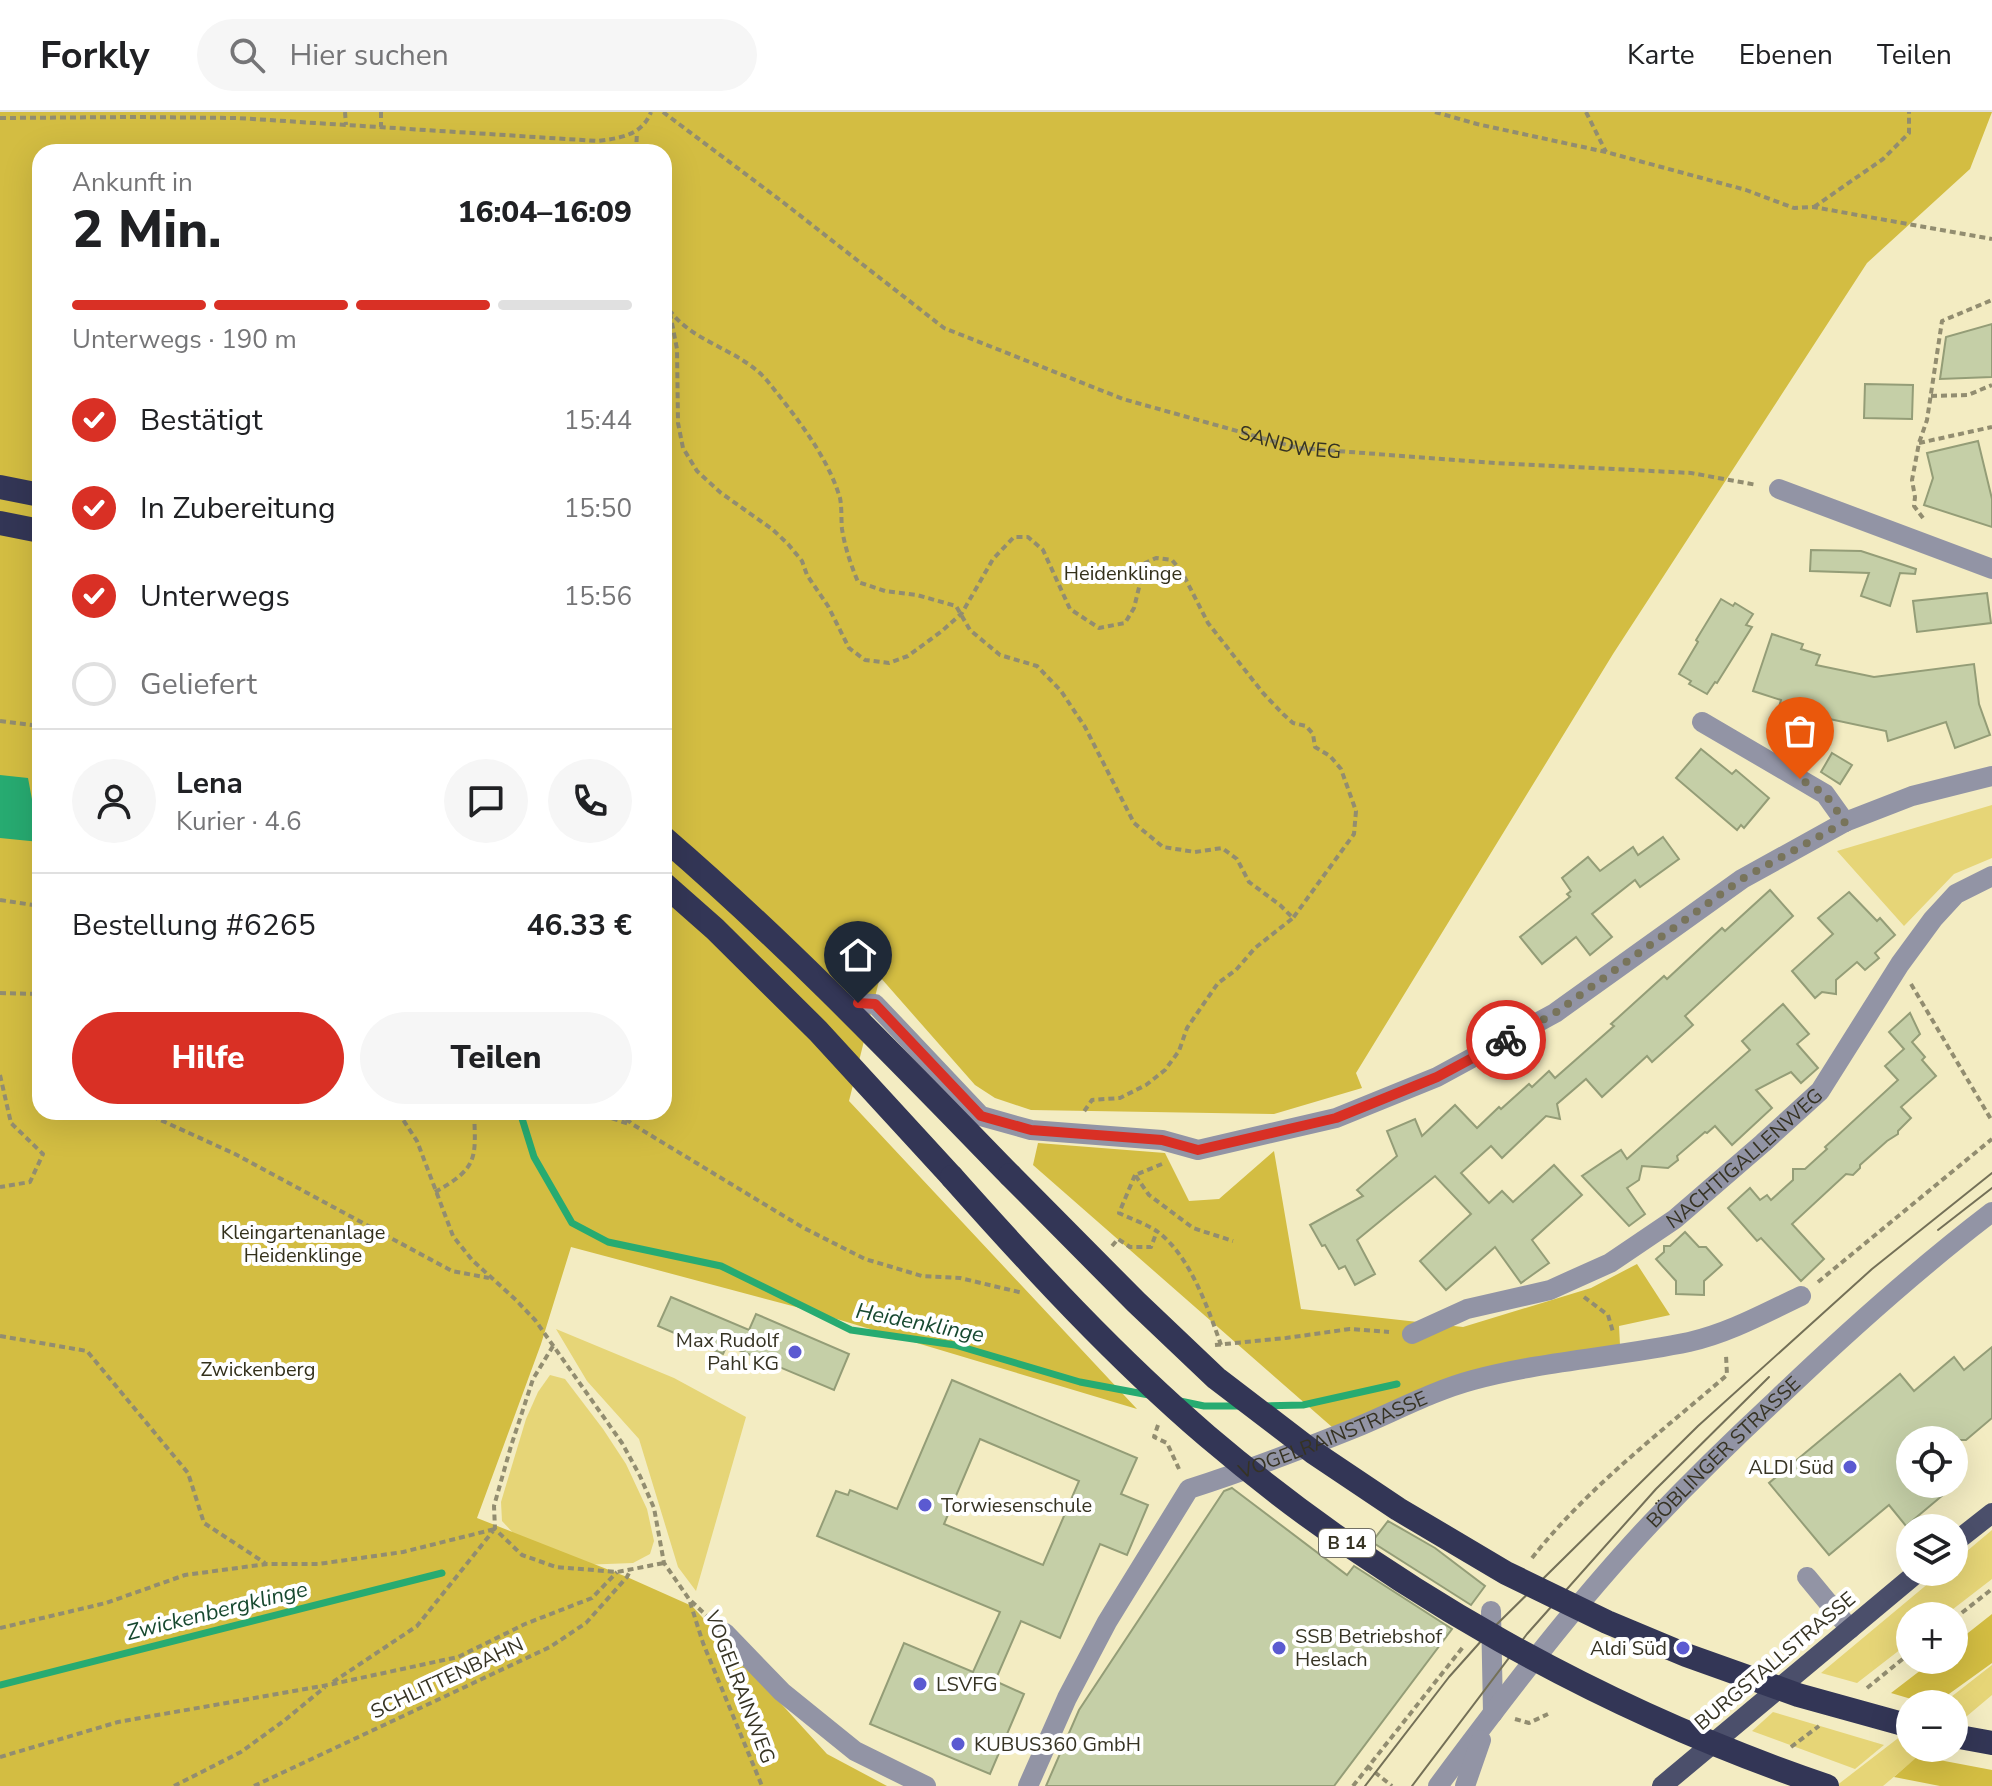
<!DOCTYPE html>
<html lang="de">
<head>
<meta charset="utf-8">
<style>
	:root { --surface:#fff; --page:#f6f6f6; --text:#202124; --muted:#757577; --line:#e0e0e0; --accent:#d93025 }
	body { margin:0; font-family:"Nunito Sans",sans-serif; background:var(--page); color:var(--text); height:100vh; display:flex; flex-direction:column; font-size:30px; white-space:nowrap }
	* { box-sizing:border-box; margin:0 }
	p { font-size:26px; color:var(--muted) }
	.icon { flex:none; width:44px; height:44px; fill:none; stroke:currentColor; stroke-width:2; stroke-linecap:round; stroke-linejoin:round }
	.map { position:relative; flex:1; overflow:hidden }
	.sheet { position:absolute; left:32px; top:32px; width:640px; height:976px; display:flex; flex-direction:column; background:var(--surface); border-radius:24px; box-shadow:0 8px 32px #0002 }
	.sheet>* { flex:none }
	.fabs { position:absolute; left:1896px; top:1314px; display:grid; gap:16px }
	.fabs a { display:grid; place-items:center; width:72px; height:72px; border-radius:50%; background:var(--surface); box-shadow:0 8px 32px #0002; font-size:40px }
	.pin { position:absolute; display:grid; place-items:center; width:68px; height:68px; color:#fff; margin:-82px -34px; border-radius:50% 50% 50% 0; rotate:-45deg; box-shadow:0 0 8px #0007 }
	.pin .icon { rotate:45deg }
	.courier { position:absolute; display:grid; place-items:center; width:80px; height:80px; margin:-40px; border:6px solid #d93025; border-radius:50%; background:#fff; color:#222; box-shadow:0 2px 10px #0007 }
	.summary em { font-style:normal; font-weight:800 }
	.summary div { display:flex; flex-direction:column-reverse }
	.summary { display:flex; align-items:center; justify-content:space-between; height:136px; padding:0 40px }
	h1 { font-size:52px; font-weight:800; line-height:60px }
	.bar { display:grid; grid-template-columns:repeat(4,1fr); gap:12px 8px; align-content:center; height:96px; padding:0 40px }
	.bar i { height:10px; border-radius:6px; background:var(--line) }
	.bar .current { background:var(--accent) }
	.bar p { grid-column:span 4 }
	.line { display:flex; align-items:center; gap:20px; padding:0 40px; border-top:2px solid var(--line) }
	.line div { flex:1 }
	.round { display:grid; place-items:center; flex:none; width:84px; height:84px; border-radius:42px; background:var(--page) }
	ol { padding:0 40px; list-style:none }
	li { display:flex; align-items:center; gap:24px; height:88px }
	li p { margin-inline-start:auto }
	li .icon { padding:8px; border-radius:50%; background:var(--accent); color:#fff; stroke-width:4 }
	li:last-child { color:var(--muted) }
	li i { width:44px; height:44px; border:4px solid var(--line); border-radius:50% }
	.button { display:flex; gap:16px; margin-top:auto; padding:16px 40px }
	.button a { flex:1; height:92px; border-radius:48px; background:var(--accent); color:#fff; font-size:32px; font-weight:800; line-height:92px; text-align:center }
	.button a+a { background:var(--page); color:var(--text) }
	header { display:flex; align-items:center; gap:48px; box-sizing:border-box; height:112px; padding:0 40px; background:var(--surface); border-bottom:2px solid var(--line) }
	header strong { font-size:38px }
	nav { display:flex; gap:44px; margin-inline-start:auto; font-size:28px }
	.search { width:560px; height:72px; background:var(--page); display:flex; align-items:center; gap:20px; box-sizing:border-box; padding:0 28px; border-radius:44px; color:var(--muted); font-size:30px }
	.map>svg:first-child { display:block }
	.green { fill:#e6d577 }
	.forest { fill:#d3bd42; fill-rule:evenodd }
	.water { fill:#27ab71 }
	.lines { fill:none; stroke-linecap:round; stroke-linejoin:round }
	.stream { stroke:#27ab71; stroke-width:7 }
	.building { fill:#c5cfa7; stroke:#949d77; stroke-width:2; fill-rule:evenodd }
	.path { stroke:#928d70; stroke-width:4; stroke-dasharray:6 4; stroke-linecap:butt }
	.minor { stroke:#9294a5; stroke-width:20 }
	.major { stroke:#4b4f6b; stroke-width:20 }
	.highway { stroke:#333656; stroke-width:24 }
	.tram { stroke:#747057; stroke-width:2 }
	.highway-bridge { stroke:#333656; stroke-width:24 }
	.done { stroke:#78745b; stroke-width:8; stroke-dasharray:0 14.4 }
	.route { stroke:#d93025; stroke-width:10 }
	.poi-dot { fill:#5b5ad1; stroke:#fff; stroke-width:3 }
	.labels { text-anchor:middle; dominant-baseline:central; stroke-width:8; stroke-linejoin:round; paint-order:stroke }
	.shield { fill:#fff; stroke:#727065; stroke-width:2 }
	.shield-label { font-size:18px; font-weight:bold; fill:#363323 }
	.street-label { font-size:20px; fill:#363323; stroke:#fff }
	.park-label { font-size:20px; fill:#33301b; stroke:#fff }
	.poi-label { font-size:20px; fill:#363323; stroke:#fff; text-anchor:start }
	.water-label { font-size:22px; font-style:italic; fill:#174930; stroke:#fff }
</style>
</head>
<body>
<header>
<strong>Forkly</strong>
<div class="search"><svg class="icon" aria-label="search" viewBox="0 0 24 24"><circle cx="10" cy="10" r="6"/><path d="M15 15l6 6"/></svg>Hier suchen</div>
<nav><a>Karte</a><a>Ebenen</a><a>Teilen</a></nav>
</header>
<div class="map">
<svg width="1992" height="1674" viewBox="0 0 1992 1674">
	<rect width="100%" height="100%" fill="#f3ecc2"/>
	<!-- green -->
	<g class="green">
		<path d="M1992 693V746L1954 762 1904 814 1837 739Z"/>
		<path d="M556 1217 674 1266 746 1305 696 1479 678 1455 639 1327 587 1269Z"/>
		<path d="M550 1263 565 1267 603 1317 626 1352 647 1397 654 1429 650 1442 633 1451 581 1453 528 1437 502 1409 501 1390 526 1307 538 1280Z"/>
		<path d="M1992 1418V1467L1944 1504H1910V1530L1857 1571 1821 1561 1942 1460H1954V1450Z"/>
		<path d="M1992 1553V1583L1954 1615V1592H1942Z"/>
		<path d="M1773 1600 1884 1633 1855 1657 1752 1619Z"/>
		<path d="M1910 1617V1636H1928L1883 1674H1836Z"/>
	</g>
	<!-- forest -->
	<g class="forest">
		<path d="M0 0H1992L1970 57 1867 151 1613 542 1356 961 1362 976 1274 1002 1031 998 995 986 975 973 880 865 849 989 1137 1297 800 1196 571 1135 541 1232 477 1406 627 1465 692 1494 827 1642 887 1674H0ZM40 40H664V1000H40Z"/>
		<path d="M1038 1031 1165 1041 1189 1089 1219 1087 1274 1039 1301 1197 1463 1215 1591 1176 1637 1152 1670 1203 1619 1214 1620 1233 1332 1315 1033 1053Z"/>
		<path d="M1992 1502V1551L1935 1592H1928L1891 1581 1934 1548H1954V1532Z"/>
		<path d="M1918 1644 1992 1658V1674H1940L1894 1665Z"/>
	</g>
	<!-- water -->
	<path class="water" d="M0 663 28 666 40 730 0 726Z"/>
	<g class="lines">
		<!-- stream -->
		<g class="stream">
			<path d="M520 1000 534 1045 572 1111 608 1130 721 1154 851 1218 955 1233 1080 1270 1149 1283"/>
			<path d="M1180 1289 1204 1294H1239"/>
			<path d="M1264 1294 1303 1293 1397 1272"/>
			<path d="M0 1573 442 1461"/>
		</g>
	</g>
	<!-- building -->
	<g class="building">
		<path d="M1992 212V265L1940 267 1946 225Z"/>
		<path d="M1865 272 1913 273 1912 307 1864 306Z"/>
		<path d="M1978 329 1992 387V415L1924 393 1933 366 1927 341Z"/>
		<path d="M1811 438 1861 439 1916 457 1915 462 1900 461 1890 494 1861 484 1869 461 1810 459Z"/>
		<path d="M1987 481 1991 511 1917 520 1913 489Z"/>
		<path d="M1721 487 1733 494 1735 491 1753 502 1746 513 1752 515 1717 571 1715 570 1707 582 1689 572 1691 569 1679 562 1698 530 1696 528Z"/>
		<path d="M1772 522 1803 532 1801 537 1820 543 1816 553 1874 565 1974 552 1979 592 1990 623 1955 636 1946 610 1888 629 1886 619 1792 599 1779 595 1781 588 1753 579Z"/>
		<path d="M1701 637 1732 662 1736 658 1769 686 1744 716 1741 713 1737 718 1676 666Z"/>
		<path d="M1832 641 1852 653 1840 672 1821 660Z"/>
		<path d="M1663 725 1679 747 1640 775 1635 768 1592 802 1612 825 1590 843 1576 825 1542 852 1520 825 1570 785 1567 782 1571 779 1562 766 1588 745 1600 759 1633 735 1638 743Z"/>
		<path d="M1770 778 1793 804 1685 904 1693 913 1652 950 1647 944 1602 985 1586 967 1557 992 1560 1007 1546 1004 1502 1046 1491 1034 1461 1061 1489 1091 1502 1079 1513 1090 1554 1053 1582 1083 1532 1128 1549 1151 1521 1171 1495 1135 1446 1178 1420 1149 1471 1102 1435 1064 1357 1128 1375 1162 1355 1173 1345 1154 1339 1157 1325 1133 1322 1134 1310 1113 1363 1084 1357 1078 1397 1044 1387 1019 1415 1007 1422 1024 1455 993 1477 1016 1499 995 1501 997 1529 972 1532 975 1549 959 1555 966 1614 914 1611 912 1664 864 1667 867 1722 816 1725 819Z"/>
		<path d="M1849 780 1877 809 1880 806 1895 823 1875 841 1879 846 1865 858 1857 850 1836 868V882L1822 880 1815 886 1792 859 1833 822 1818 806Z"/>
		<path d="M1783 892 1809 922 1797 932 1818 956 1801 971 1791 960 1756 978 1772 996 1732 1033 1715 1014 1707 1021 1705 1020 1677 1044 1678 1048 1668 1056 1642 1054 1639 1068 1627 1076 1645 1102 1629 1114 1582 1064 1621 1038 1627 1047 1750 938 1742 929Z"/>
		<path d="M1910 901 1920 922 1912 930 1925 945 1922 948 1936 964 1901 995 1911 1006 1898 1019V1022L1887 1029 1860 1053V1056L1853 1063 1846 1062 1792 1112 1824 1147 1801 1169 1761 1126 1757 1129 1728 1096 1750 1076 1760 1088 1767 1083 1771 1088 1793 1068V1057H1805L1827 1037 1825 1035 1898 968 1885 954 1904 937 1889 920Z"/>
		<path d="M1685 1120 1699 1135H1706L1722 1153 1704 1169V1183L1676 1182V1169L1656 1147 1664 1140V1134H1670Z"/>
		<path d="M671 1185 749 1218 756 1202 849 1242 834 1278 727 1233 723 1242 658 1214Z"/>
		<path d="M1992 1235V1306L1966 1328H1910V1372H1956L1906 1414 1889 1393 1829 1443 1769 1371 1900 1262 1914 1279 1954 1245 1964 1258Z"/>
		<path d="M952 1268 1137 1346 1121 1382 1148 1393 1127 1443 1100 1432 1060 1526 1021 1509 995 1569 1024 1582 990 1662 870 1612 904 1531 973 1560 1000 1500 817 1424 836 1379 848 1383 850 1378 897 1397ZM980 1327 1079 1369 1043 1453 944 1412Z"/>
		<path d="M1232 1376 1347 1463 1354 1454 1452 1517 1334 1674H1046L1079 1598 1224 1379Z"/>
		<path d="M1388 1409 1435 1436 1485 1474 1471 1493 1372 1430Z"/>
	</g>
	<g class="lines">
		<!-- path -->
		<g class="path">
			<path d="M345 0 346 13"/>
			<path d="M381 0V15"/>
			<path id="s1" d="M663 0 784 91 944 216 1123 287 1298 336 1495 351 1691 361 1757 373"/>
			<path d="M1435 0 1477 12 1606 40 1746 78 1794 96 1813 95 1992 127"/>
			<path d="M1586 0 1606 40"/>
			<path d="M0 6 136 5 237 6 598 29C621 26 642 23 651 0"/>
			<path d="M636 40 637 20"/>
			<path d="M1814 95 1883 47 1909 21V0"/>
			<path d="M664 189C685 231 741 235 769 271 796 305 827 343 840 386 842 396 841 407 842 417 845 436 851 453 858 470L885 479 917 483 956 494 970 518 1000 543 1037 554 1061 579 1085 615 1134 711 1163 735 1195 740 1222 736 1237 747 1249 770 1280 793 1293 806 1255 836 1236 858 1218 871 1187 916 1179 939 1165 958 1146 973 1120 986 1092 988 1083 1001"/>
			<path d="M670 201 677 237 678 311 683 336 697 359 721 381 772 417 788 432 802 449 807 463 828 494 849 536 865 548 889 551 908 544 942 519 962 501 993 447 1014 425H1028L1043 438 1070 497 1099 516 1125 511 1134 496 1145 451 1156 446 1172 448 1182 460 1208 511 1263 581 1283 602 1293 611 1306 614 1313 622 1315 635 1330 644 1341 657 1356 699 1354 722 1293 806"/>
			<path d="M1931 284 1968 283 1992 273"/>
			<path d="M1919 331 1992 315"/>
			<path d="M1923 406 1914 394 1915 385 1912 368 1919 331 1927 308 1942 209 1992 188"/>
			<path d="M0 609 40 614"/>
			<path d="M0 788 40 794"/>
			<path d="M1911 872 1992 1009"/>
			<path d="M0 881 40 882"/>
			<path d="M0 963 11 1011 43 1042 30 1070 0 1075"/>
			<path d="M143 1000 235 1042 452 1159 489 1166"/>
			<path d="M398 1000 417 1029 453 1124 472 1148 516 1188 535 1208 622 1331 640 1364 654 1396 664 1451 689 1487 709 1506"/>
			<path d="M593 1000 629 1012"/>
			<path d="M619 1000 632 1012 802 1115 865 1147 922 1164 960 1166 1023 1181"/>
			<path d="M1162 1052 1135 1063 1149 1083 1193 1116 1233 1129"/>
			<path d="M1135 1063 1119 1101C1131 1107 1147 1112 1158 1120 1190 1144 1208 1196 1221 1233"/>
			<path d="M435 1080C478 1056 476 1047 474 1000"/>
			<path d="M1112 1134 1118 1127 1130 1135H1151L1157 1119"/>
			<path d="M1818 1170 1992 1027"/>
			<path d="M1584 1185 1608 1203 1613 1220"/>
			<path d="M0 1224 87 1239 188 1361 204 1411 265 1451"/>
			<path d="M1215 1233 1286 1226 1350 1217 1389 1220"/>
			<path d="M553 1234 533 1267 511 1334 494 1394 495 1417 522 1443 556 1455 617 1460 664 1451"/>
			<path d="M1158 1313 1154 1325 1167 1331 1179 1357"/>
			<path d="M1532 1446C1587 1376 1660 1321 1727 1263L1726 1243"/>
			<path d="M690 1490 703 1531 762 1674"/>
			<path d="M1954 1507 1992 1477"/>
			<path d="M0 1516 106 1491 185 1463 267 1452H318L403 1440 495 1417"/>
			<path d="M333 1570 417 1514 493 1419"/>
			<path d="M1867 1576 1910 1541"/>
			<path d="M1515 1607 1529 1611 1548 1602"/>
			<path d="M1791 1635 1819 1614"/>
			<path d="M0 1645 118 1610 328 1573 458 1545 525 1512 592 1486 617 1460"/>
			<path d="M1367 1654 1392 1674"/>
			<path d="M174 1674 241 1640 285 1608 325 1575"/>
			<path d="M254 1674 550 1535 586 1511 627 1465 631 1457"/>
			<path d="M1353 1674 1463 1535"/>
		</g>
		<!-- minor -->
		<g class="minor">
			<path d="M1779 377 1992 457"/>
			<path d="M1702 610 1825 682 1845 710"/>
			<path d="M842 891 875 892 981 1004 1031 1018 1162 1028 1198 1038 1336 1006 1437 965 1555 901 1742 767 1845 710 1912 684 1992 664"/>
			<path id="s2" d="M1412 1222 1467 1197 1550 1178 1610 1151 1675 1107 1763 1031 1820 979 1900 852 1933 807 1956 782 1992 764"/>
			<path d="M1807 1465 1850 1517"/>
			<path d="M1491 1499 1493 1601"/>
			<path d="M725 1521 782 1580 855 1639 926 1674"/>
			<path id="s3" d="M1028 1674 1067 1586 1107 1510 1189 1377C1245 1359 1300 1338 1355 1316 1394 1300 1432 1279 1473 1268 1544 1249 1617 1245 1689 1230 1729 1221 1765 1201 1801 1184"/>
			<path id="s4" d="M1438 1674C1505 1584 1575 1492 1652 1410 1692 1368 1734 1327 1777 1287 1846 1221 1916 1158 1992 1100"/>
			<path d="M1465 1674 1481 1628"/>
		</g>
		<!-- major -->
		<g class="major">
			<path d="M1954 1431 1992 1401"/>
			<path d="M1662 1674 1918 1460"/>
		</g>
		<!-- highway -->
		<g class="highway">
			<path d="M0 375 40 383"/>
			<path d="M0 411 40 419"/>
			<path d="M664 726C786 831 898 948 1010 1063"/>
			<path d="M664 772 715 817 818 919 952 1065"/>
			<path d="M1954 1624 1992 1631"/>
		</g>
		<!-- tram -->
		<g class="tram">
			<path d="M1938 1118 1992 1076"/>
			<path d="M1365 1674 1449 1565 1491 1518 1698 1314 1872 1157 1992 1061"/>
			<path d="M1412 1674 1527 1522 1656 1377 1769 1265"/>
		</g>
		<!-- highway-bridge -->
		<g class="highway-bridge">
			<path d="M1010 1063 1136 1190 1216 1266 1313 1340 1398 1397 1506 1461 1607 1510 1686 1543 1798 1583 1910 1614"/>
			<path d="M952 1065C1032 1155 1115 1245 1207 1324 1388 1478 1602 1598 1827 1674"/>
		</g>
	</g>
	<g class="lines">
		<!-- done -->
		<path class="done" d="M1506 928 1555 901 1742 767 1845 710 1825 682 1800 667"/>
		<!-- route -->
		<path class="route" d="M858 891 875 892 981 1004 1031 1018 1162 1028 1198 1038 1336 1006 1437 965 1506 928"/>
	</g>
	<!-- markers -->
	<g class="poi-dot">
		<circle cx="795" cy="1240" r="8"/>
		<circle cx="1850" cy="1355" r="8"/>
		<circle cx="925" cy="1393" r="8"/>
		<circle cx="1279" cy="1536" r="8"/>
		<circle cx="1683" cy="1536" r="8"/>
		<circle cx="920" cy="1572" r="8"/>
		<circle cx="958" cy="1632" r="8"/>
	</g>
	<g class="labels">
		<!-- shield labels -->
		<rect class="shield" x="1319" y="1417" width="56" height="28" rx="6"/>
		<g class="shield-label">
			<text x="1347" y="1431">B 14</text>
		</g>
		<!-- street labels -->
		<g class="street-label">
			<text stroke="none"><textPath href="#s1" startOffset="720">SANDWEG</textPath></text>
			<text stroke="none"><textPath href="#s2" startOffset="382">NACHTIGALLENWEG</textPath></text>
			<text stroke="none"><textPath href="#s3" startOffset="492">VOGELRAINSTRASSE</textPath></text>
			<text stroke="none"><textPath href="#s4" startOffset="440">BÖBLINGER STRASSE</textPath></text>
			<text transform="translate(1775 1549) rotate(-40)">BURGSTALLSTRASSE</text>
			<text transform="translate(447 1566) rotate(-25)">SCHLITTENBAHN</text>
			<text transform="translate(740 1575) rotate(69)">VOGELRAINWEG</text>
		</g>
		<!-- park labels -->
		<g class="park-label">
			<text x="1123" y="461">Heidenklinge</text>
			<text x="303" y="1120">Kleingartenanlage<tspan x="303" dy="23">Heidenklinge</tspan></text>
			<text x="258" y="1257">Zwickenberg</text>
		</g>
		<!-- poi labels -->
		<g class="poi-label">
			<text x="779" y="1228" text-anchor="end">Max Rudolf<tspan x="779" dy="23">Pahl KG</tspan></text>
			<text x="1834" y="1355" text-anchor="end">ALDI Süd</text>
			<text x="941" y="1393">Torwiesenschule</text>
			<text x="1295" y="1524">SSB Betriebshof<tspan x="1295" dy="23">Heslach</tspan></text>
			<text x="1667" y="1536" text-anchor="end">Aldi Süd</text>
			<text x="936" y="1572">LSVFG</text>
			<text x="974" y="1632">KUBUS360 GmbH</text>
		</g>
		<!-- water labels -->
		<g class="water-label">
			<text transform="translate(920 1211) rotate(11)">Heidenklinge</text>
			<text transform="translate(217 1499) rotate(-14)">Zwickenbergklinge</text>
		</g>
	</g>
</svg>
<div class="fabs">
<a><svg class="icon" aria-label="locate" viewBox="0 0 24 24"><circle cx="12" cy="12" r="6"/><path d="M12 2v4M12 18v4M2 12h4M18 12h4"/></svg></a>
<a><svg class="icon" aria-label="layers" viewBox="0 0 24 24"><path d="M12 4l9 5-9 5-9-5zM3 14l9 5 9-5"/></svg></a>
<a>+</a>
<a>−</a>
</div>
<div class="pin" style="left:1800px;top:667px;background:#ea580c"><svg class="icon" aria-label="bag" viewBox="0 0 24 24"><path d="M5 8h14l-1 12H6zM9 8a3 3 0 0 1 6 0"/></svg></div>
<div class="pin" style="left:858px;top:891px;background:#1f2937"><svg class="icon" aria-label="home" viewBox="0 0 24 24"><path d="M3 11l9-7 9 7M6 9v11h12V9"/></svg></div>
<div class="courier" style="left:1506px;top:928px"><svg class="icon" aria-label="bike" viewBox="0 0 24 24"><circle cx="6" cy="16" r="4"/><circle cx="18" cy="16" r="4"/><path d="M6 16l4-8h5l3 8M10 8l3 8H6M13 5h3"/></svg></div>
<section class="sheet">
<div class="summary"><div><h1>2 Min.</h1><p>Ankunft in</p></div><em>16:04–16:09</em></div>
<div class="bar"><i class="current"></i><i class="current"></i><i class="current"></i><i></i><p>Unterwegs · 190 m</p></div>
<ol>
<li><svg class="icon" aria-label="check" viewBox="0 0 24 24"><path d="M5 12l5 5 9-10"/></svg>Bestätigt<p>15:44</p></li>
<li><svg class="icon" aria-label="check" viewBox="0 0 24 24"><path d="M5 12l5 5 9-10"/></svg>In Zubereitung<p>15:50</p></li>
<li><svg class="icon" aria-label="check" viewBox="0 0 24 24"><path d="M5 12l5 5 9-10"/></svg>Unterwegs<p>15:56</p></li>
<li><i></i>Geliefert</li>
</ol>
<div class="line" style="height:144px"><a class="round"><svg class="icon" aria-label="person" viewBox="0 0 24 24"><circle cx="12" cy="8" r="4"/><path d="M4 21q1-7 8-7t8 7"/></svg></a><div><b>Lena</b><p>Kurier · 4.6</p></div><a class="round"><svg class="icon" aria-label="chat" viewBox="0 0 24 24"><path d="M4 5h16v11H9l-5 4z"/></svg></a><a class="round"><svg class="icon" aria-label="phone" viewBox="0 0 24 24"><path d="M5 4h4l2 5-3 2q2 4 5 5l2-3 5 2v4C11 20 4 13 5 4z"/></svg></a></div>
<div class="line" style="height:104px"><div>Bestellung #6265</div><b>46.33 €</b></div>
<div class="button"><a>Hilfe</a><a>Teilen</a></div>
</section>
</div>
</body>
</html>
